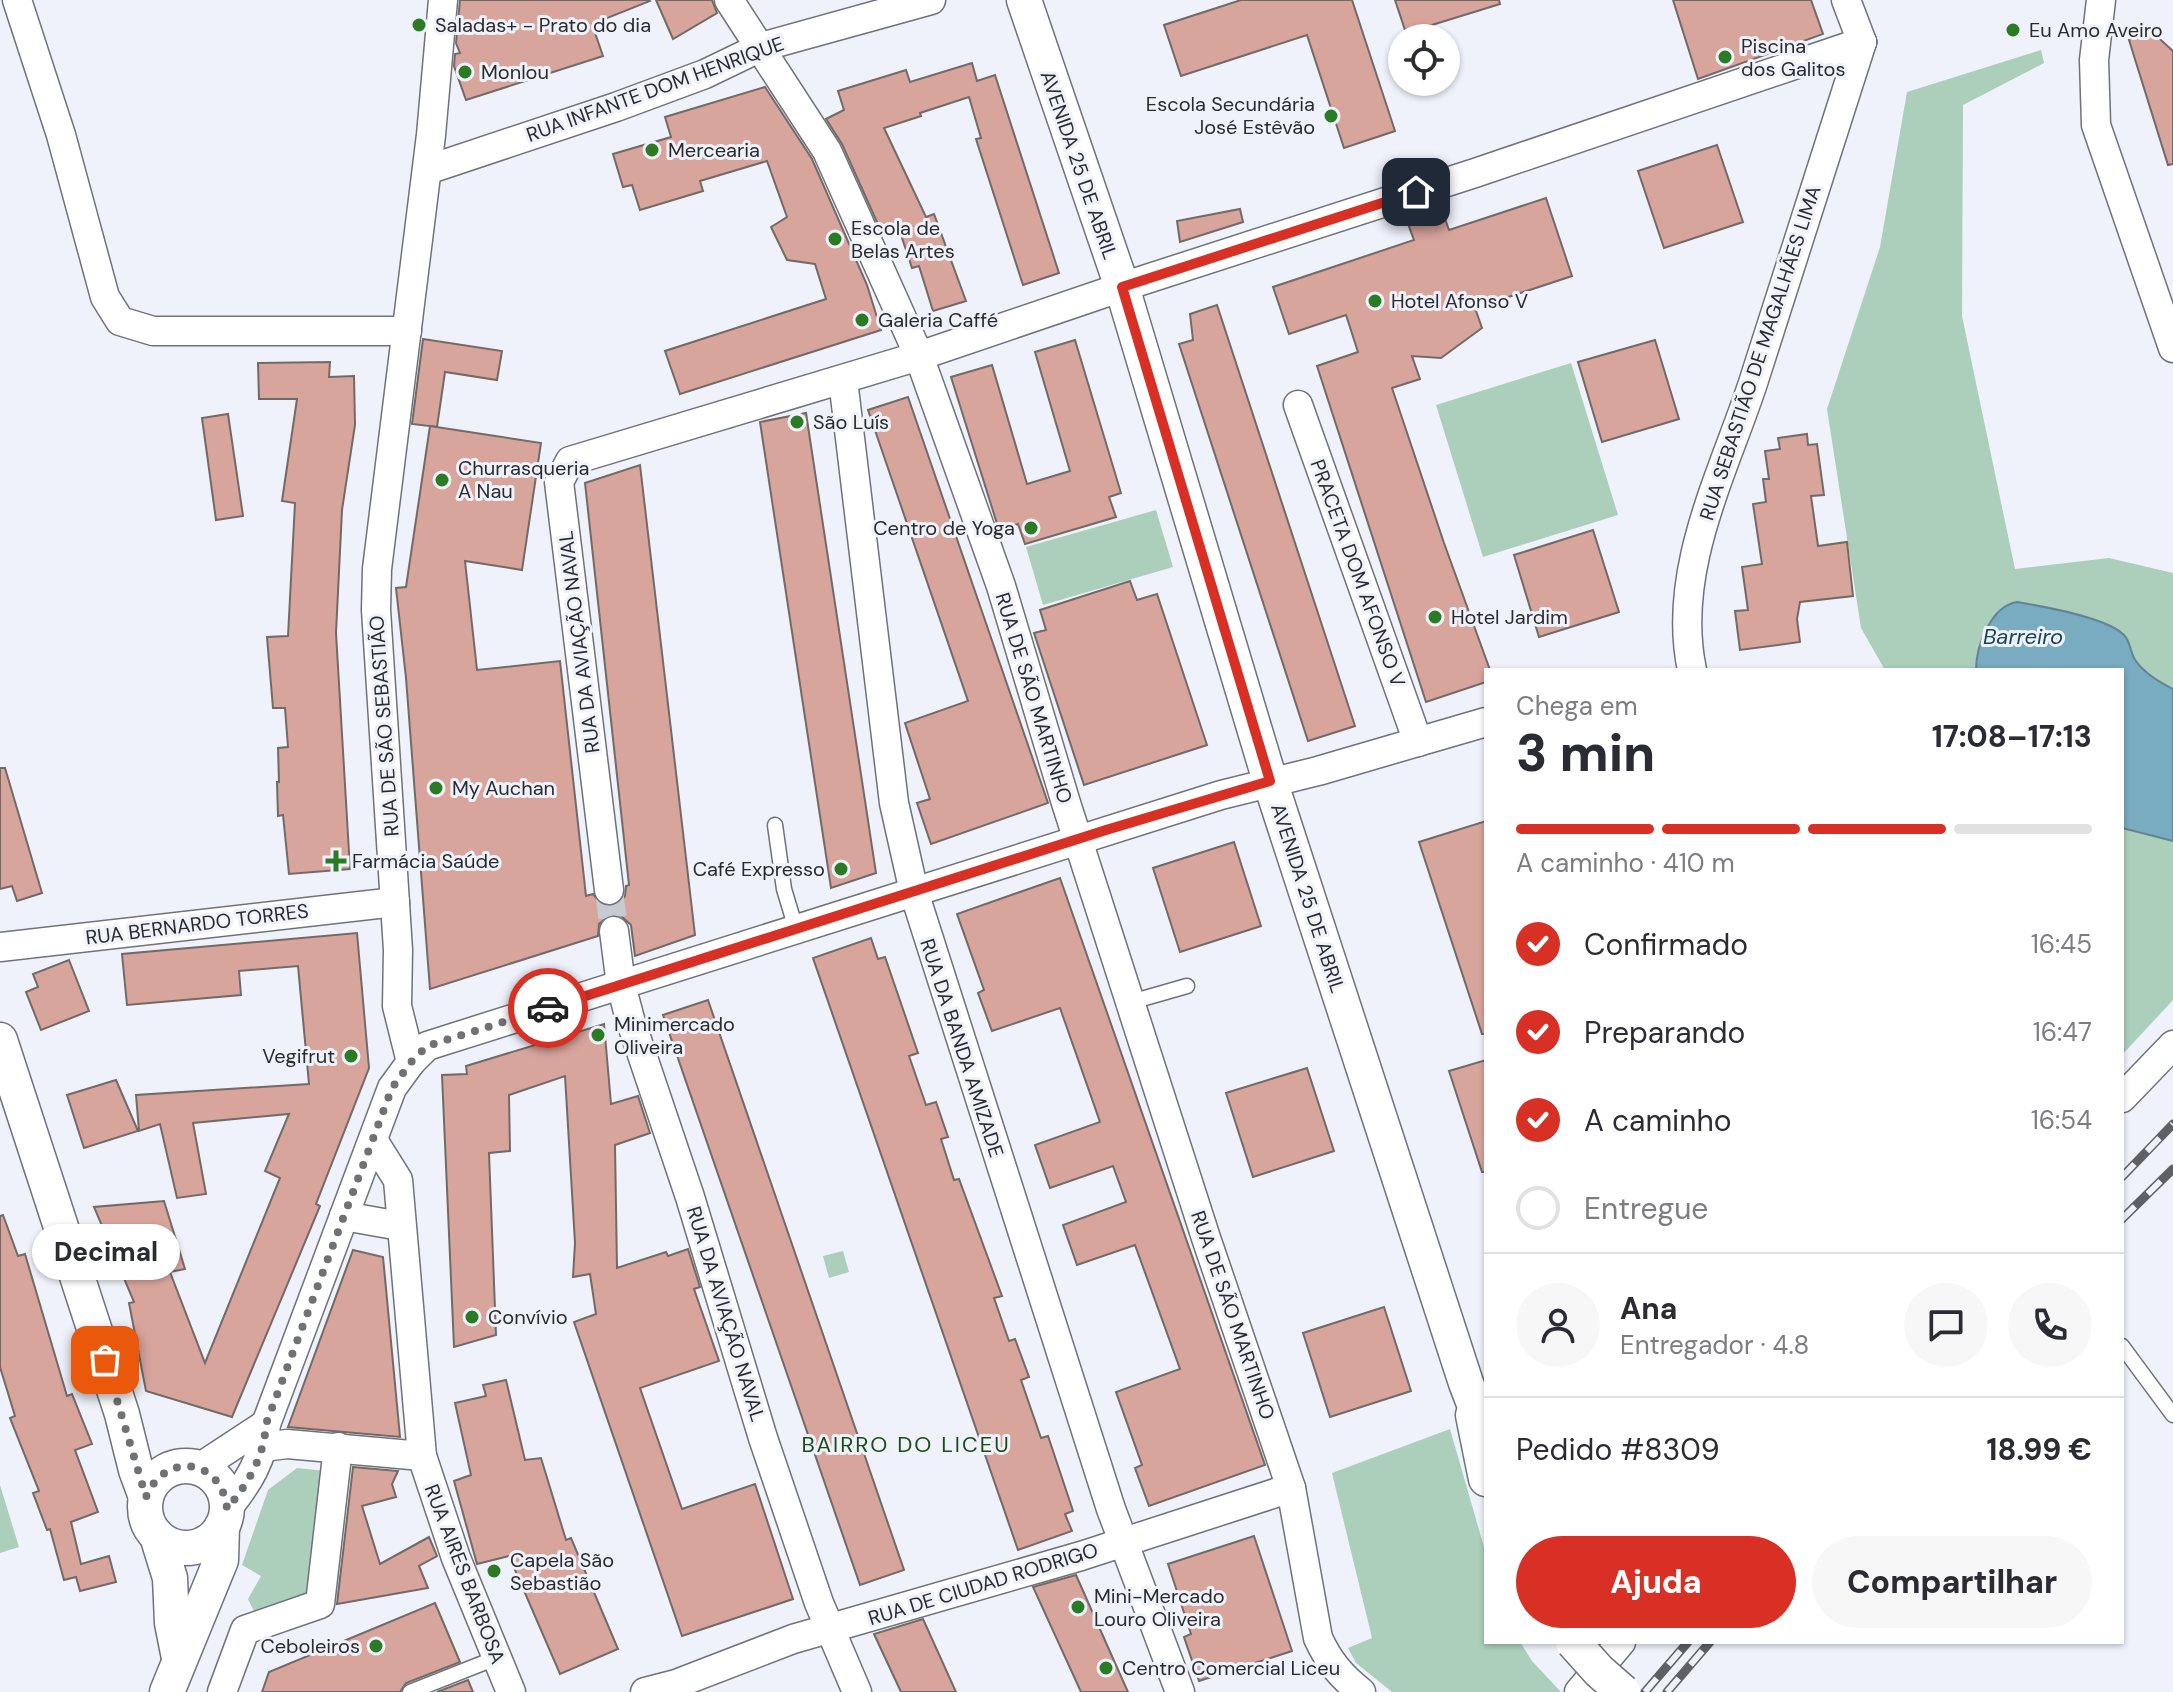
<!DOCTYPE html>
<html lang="pt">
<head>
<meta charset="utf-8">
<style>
	:root { --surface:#fff; --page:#f7f7f7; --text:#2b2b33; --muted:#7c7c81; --line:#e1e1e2; --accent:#d93025 }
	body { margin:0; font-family:"DM Sans",sans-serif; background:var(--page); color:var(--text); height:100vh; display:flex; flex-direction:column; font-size:30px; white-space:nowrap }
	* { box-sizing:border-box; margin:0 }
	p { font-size:26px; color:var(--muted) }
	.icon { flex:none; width:44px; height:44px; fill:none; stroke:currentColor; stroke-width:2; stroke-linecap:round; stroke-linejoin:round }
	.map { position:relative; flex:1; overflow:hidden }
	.side { position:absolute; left:1484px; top:668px; width:640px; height:976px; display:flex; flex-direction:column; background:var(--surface); border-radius:0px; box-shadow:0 2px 6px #0004 }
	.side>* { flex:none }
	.tools { position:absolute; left:1388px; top:24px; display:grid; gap:16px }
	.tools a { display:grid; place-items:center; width:72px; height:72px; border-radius:50%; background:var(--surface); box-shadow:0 2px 6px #0004; font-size:40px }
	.pin { position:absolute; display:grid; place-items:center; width:68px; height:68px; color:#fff; margin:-34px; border-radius:16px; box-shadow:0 4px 12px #0006 }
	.courier { position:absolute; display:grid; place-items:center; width:80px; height:80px; margin:-40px; border:6px solid #d93025; border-radius:50%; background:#fff; color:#222; box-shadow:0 2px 10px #0007 }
	.bubble { position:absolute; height:56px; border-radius:28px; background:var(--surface); box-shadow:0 2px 6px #0004; font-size:26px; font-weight:800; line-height:56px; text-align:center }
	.head em { font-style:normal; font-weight:800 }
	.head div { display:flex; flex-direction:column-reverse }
	.head { display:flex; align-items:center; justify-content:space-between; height:136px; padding:0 32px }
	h1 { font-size:52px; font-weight:800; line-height:60px }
	.bar { display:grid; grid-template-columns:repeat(4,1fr); gap:12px 8px; align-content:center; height:96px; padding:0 32px }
	.bar i { height:10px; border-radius:6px; background:var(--line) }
	.bar .selected { background:var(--accent) }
	.bar p { grid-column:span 4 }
	.line { display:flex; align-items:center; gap:20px; padding:0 32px; border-top:2px solid var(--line) }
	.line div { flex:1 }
	.round { display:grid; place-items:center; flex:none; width:84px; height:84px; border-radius:42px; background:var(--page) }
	ol { padding:0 32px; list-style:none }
	li { display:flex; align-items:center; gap:24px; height:88px }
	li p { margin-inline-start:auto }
	li .icon { padding:8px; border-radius:50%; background:var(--accent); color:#fff; stroke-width:4 }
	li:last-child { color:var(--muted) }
	li i { width:44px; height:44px; border:4px solid var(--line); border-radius:50% }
	.button { display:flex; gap:16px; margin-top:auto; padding:16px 32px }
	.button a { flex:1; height:92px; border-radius:48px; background:var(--accent); color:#fff; font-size:32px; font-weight:800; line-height:92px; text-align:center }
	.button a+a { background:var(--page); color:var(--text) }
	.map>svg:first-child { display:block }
	.green { fill:#accfbb }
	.water { fill:#79abc1; stroke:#618595; stroke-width:2 }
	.building { fill:#d8a59d; stroke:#726a68; stroke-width:2 }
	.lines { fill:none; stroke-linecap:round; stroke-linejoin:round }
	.minor-tunnel { stroke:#c8cad1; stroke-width:28; stroke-dasharray:28 14; stroke-linecap:butt }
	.service-casing { stroke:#6f7279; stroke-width:17 }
	.minor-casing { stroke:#6f7279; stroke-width:31 }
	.tertiary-casing { stroke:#6f7279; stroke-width:37 }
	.service { stroke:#fff; stroke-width:14 }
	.minor { stroke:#fff; stroke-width:28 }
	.tertiary { stroke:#fff; stroke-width:34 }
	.rail-casing { stroke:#5f6065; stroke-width:9 }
	.rail { stroke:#eff2fa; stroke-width:6; stroke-dasharray:18; stroke-linecap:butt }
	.tertiary-bridge-casing { stroke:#6f7279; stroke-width:37; stroke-linecap:butt }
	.tertiary-bridge { stroke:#fff; stroke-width:34 }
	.done { stroke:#6f7175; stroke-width:8; stroke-dasharray:0 14.4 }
	.route { stroke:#d93025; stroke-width:10 }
	.poi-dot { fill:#2b7a24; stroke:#eff2fa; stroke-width:3 }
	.labels { text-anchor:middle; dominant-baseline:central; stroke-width:6; stroke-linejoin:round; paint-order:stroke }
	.poi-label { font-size:20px; fill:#2a2b2e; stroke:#eff2fa; text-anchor:start }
	.street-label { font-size:20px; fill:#2a2b2e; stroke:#eff2fa }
	.water-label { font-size:22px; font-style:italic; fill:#194454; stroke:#eff2fa }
	.neighbourhood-label { font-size:22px; letter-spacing:2px; fill:#1a4c15; stroke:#eff2fa }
</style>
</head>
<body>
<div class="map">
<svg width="2173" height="1692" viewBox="0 0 2173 1692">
	<rect width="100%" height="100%" fill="#eff2fa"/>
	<!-- green -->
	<g class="green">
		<path d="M2041 50 2044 63 1963 105 1962 316 2015 569 2109 558 2173 573V689C2160 682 2144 673 2135 660 2126 645 2131 639 2113 627L2033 604 1998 611 1980 647 1976 670H1885L1861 628 1827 409 1880 247 1907 92Z"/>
		<path d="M1571 363 1618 515 1483 557 1436 405Z"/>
		<path d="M1156 510 1173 567 1043 605 1026 547Z"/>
		<path d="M2122 828 2173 841V1000L2122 1055Z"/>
		<path d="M843 1251 849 1272 829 1278 823 1256Z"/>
		<path d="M1450 1429 1486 1554V1642H1520L1532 1661 1561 1692H1392L1356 1663 1348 1648 1372 1638 1332 1473Z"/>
		<path d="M297 1468 326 1471 309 1594 255 1613 248 1599 261 1576 242 1565 268 1490Z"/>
		<path d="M0 1485 19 1547 0 1553Z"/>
	</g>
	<!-- water -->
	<path class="water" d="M2017 602C2041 606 2108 618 2124 635 2130 641 2130 650 2134 658 2142 672 2159 682 2173 689V841L2122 828V670H1976C1976 646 1991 606 2017 602Z"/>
	<!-- building -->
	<g class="building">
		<path d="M460 0H649L650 1 592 24 603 56 466 100 454 66 455 54 460 53 456 43Z"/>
		<path d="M656 0H712L717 13 673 39Z"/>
		<path d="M1241 0H1352L1395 131 1344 148 1307 35 1181 76 1164 25Z"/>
		<path d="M1395 0H1499L1500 4 1406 33Z"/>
		<path d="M1673 0H1811L1823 34 1698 79Z"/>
		<path d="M2149 29 2173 51V164L2168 165 2129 40Z"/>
		<path d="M972 63 977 81 995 75 1059 273 1023 285 976 139 981 138 969 97 920 113 921 116 884 128 926 217 934 214 966 301 933 311 919 266 912 268 898 226 881 231 842 144 826 119 844 110 838 91 906 70 910 82Z"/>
		<path d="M765 87 812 159 867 285 881 330 680 394 665 351 826 299 815 264 787 260 771 227 787 217 767 161 700 181 703 191 640 210 632 185 623 187 613 154 671 137 665 117Z"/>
		<path d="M1717 145 1743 222 1664 248 1638 171Z"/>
		<path d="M1546 198 1572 276 1475 308 1482 328 1441 358 1412 356 1420 379 1392 388 1444 543 1490 670H1486V682L1426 702 1317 366 1358 352 1346 315 1289 334 1273 287 1414 240 1408 224 1443 213 1449 230Z"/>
		<path d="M1240 209 1243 222 1180 242 1177 221Z"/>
		<path d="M1217 305 1355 726 1308 741 1179 344 1193 340 1190 314Z"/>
		<path d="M423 339 502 351 497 380 445 372 437 427 412 424Z"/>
		<path d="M1075 340 1121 493 1109 497 1116 517 1025 544 1018 524 999 530 951 377 992 365 1027 484 1070 471 1035 352Z"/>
		<path d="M1655 340 1679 419 1602 442 1578 362Z"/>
		<path d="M330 362 329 377 354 376 355 425 342 510 336 633 350 869 289 874 283 815 278 816 277 782H279L278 748 288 747 285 708H273L267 637 288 636 295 503 282 501 297 399H259L258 363Z"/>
		<path d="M908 397 1048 803 931 844 917 803 930 799 905 723 968 701 868 410Z"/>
		<path d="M806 413 876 873 831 888 760 422Z"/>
		<path d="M228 414 243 516 216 520 202 418Z"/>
		<path d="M430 426 541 443 522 570 465 561 477 670 560 661 586 896 593 894 602 905 610 907 620 903 625 896 626 886 629 885 585 483 640 465 695 935 635 956 631 925 621 916 611 914 599 924 598 936 430 989 406 678 396 588 406 587Z"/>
		<path d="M1807 434 1808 445 1817 444 1824 495 1811 496 1818 546 1847 542 1853 596 1800 602 1797 619 1800 642 1740 650 1735 611 1748 610 1742 567 1762 564 1753 504 1766 502 1763 479H1769L1765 451 1780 449 1778 438Z"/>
		<path d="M1593 530 1619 612 1539 637 1514 555Z"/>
		<path d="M1130 581 1137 600 1157 594 1207 745 1084 785 1034 633 1046 630 1040 610Z"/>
		<path d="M0 768H5L42 893 17 901 12 886 0 889Z"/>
		<path d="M1486 821V1034H1482L1419 842Z"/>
		<path d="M1234 842 1261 926 1180 952 1153 868Z"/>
		<path d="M1060 878 1265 1465 1149 1506 1135 1468 1142 1465 1116 1392 1180 1369 1135 1245 1077 1265 1063 1225 1126 1202 1113 1166 1050 1188 1035 1145 1100 1122 1060 1008 992 1031 978 993 984 990 957 914Z"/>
		<path d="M357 933 369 1068 316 1204 320 1206 232 1417 146 1391 129 1303 134 1302 94 1207 164 1201 185 1269 170 1272 205 1363 280 1178 265 1171 289 1114 193 1123 206 1194 177 1198 160 1124 139 1131 136 1095 309 1084 298 966 239 971 241 995 127 1005 122 954Z"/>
		<path d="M871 938 878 959 885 957 918 1053 909 1056 926 1105 936 1102 948 1137 941 1139 954 1180 959 1179 1002 1296 994 1298 1009 1341 1015 1339 1029 1377 1021 1380 1041 1438 1048 1436 1073 1511 1065 1514 1072 1531 1018 1550 813 958Z"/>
		<path d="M69 960 89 1011 41 1030 26 992 38 987 33 974Z"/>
		<path d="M708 1000 904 1570 860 1585 663 1015Z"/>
		<path d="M604 1024 611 1104 638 1096 650 1133 615 1145 617 1268 666 1252 668 1256 688 1249 700 1287 694 1289 719 1361 640 1388 682 1509 755 1484 793 1599 682 1636 574 1322 596 1314 590 1274 573 1277 575 1243 565 1076 509 1095 510 1151 489 1153 496 1335 454 1347 442 1075 467 1074 466 1066Z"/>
		<path d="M1486 1060V1172H1482L1449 1071Z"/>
		<path d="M1307 1068 1334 1151 1253 1177 1226 1093Z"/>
		<path d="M116 1080 138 1131 84 1148 67 1095Z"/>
		<path d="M3 1215 18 1256 25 1254 67 1396 72 1394 92 1444 75 1450 98 1512 71 1522 81 1564 109 1556 116 1582 80 1591 76 1577 64 1580 50 1529 47 1530 33 1493 39 1491 10 1418 15 1416 0 1367V1216Z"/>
		<path d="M353 1250 383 1257 400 1437 288 1427Z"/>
		<path d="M1384 1307 1411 1391 1330 1417 1303 1333Z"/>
		<path d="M506 1380 525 1460 541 1458 566 1540 571 1538 618 1649 560 1674 509 1556 477 1564 454 1481 471 1475 455 1403 486 1396 483 1385Z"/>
		<path d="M353 1467 398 1471 392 1484 396 1497 362 1506 380 1564 429 1537 437 1556 419 1566 428 1588 337 1604Z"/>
		<path d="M1254 1536 1292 1651 1199 1681 1184 1637 1191 1634 1168 1564Z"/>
		<path d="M1076 1575 1107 1645 1128 1692H1081L1033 1587Z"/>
		<path d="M435 1603 460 1662 406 1683 400 1692H262L269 1672Z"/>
		<path d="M923 1619 956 1692H901L874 1634Z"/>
		<path d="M468 1680 473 1692H437Z"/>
	</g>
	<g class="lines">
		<!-- minor-tunnel -->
		<path class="minor-tunnel" d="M609 890 614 931"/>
		<defs>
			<g id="service">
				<path d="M775 825 784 889 796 929"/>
				<path d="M1131 1002 1187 986"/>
				<path d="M2122 1346 2173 1415"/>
				<path d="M410 1692 496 1658"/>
			</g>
			<g id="minor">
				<path d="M17 0 61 135 105 297 120 321 153 331H407"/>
				<path d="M729 0 827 151 919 356 1001 586 1066 803 1206 1238 1291 1488 1318 1638C1329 1662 1341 1676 1361 1692"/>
				<path d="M1846 0 1862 42"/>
				<path d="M2101 0 2094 60 2096 125 2173 348"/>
				<path d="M427 170 616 107 705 74 761 47 931 0"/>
				<path d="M843 380 894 803 914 892 1111 1509 1180 1692"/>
				<path d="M1298 405 1418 742"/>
				<path d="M1692 670C1671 571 1723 474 1753 383 1789 269 1826 156 1862 42"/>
				<path d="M609 890 559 482 570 461 919 356 1122 287 1475 173 1862 42"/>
				<path d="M614 931 621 985 630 1019 690 1197 763 1438 819 1603 857 1692"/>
				<path d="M0 947 395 902"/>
				<path d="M411 1062 397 1006 398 950 376 610 377 569 431 135 443 0"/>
				<path d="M2122 1098 2173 1045"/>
				<path d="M373 1140 398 1180 422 1456 456 1558 511 1692"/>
				<path d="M344 1216 400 1226"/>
				<path d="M264 1447 287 1444 422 1456"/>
				<path d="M199 1468 266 1424"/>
				<path d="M227 1509C248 1483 264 1458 266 1424L392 1088 411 1062 427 1046 1221 795 1318 771 1486 722"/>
				<path d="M222 1692 245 1630 320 1604 338 1447"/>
				<path d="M645 1692 676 1684 793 1639 1081 1556 1291 1488"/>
				<path d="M1579 1692 1621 1642"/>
			</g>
			<g id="tertiary">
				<path d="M1024 0 1122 287 1270 781 1466 1383 1486 1435"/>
				<path d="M0 1040 122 1414 136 1470 146 1497"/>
				<path d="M1473 1415 1486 1479"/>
				<circle cx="186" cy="1507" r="41"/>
				<path d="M157 1536 170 1578 172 1623 179 1658"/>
				<path d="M167 1692 221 1560 222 1526"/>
			</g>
		</defs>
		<!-- service casing -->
		<use href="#service" class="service-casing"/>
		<!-- minor casing -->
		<use href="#minor" class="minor-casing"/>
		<!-- tertiary casing -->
		<use href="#tertiary" class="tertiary-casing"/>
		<!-- service -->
		<use href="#service" class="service"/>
		<!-- minor -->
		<use href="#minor" class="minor"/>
		<!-- tertiary -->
		<use href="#tertiary" class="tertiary"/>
		<defs>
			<g id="rail">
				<path d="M2122 1177 2173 1124"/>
				<path d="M2122 1219 2173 1169"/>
				<path d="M1645 1692 1688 1642"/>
				<path d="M1667 1692 1710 1642"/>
			</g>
		</defs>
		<!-- rail casing -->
		<use href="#rail" class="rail-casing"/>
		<!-- rail -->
		<use href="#rail" class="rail"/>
		<defs>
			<path id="tertiary-bridge" d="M1573 1642 1599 1671 1623 1692"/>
		</defs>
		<!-- tertiary-bridge casing -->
		<use href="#tertiary-bridge" class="tertiary-bridge-casing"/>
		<!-- tertiary-bridge -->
		<use href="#tertiary-bridge" class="tertiary-bridge"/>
	</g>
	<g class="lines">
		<!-- done -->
		<path class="done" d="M105 1360 146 1497C166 1450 222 1459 227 1509 248 1483 264 1458 266 1424L392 1088 411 1062 427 1046 548 1008"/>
		<!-- route -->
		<path class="route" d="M548 1008 1106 830 1270 781 1122 287 1416 192"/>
	</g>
	<!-- markers -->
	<g class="poi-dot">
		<circle cx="419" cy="25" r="8"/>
		<circle cx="2013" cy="30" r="8"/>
		<circle cx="1725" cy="57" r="8"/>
		<circle cx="465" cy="72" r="8"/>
		<circle cx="1331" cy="116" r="8"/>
		<circle cx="652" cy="150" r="8"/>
		<circle cx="835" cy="239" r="8"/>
		<circle cx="1375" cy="301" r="8"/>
		<circle cx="862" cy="320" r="8"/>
		<circle cx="797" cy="422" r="8"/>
		<circle cx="442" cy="480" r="8"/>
		<circle cx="1031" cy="528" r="8"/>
		<circle cx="1435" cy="617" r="8"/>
		<circle cx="436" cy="788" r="8"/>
		<path d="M332 849h8v8h8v8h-8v8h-8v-8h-8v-8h8z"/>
		<circle cx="841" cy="869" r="8"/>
		<circle cx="598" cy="1035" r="8"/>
		<circle cx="351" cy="1056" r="8"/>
		<circle cx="472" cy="1317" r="8"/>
		<circle cx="494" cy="1571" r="8"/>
		<circle cx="1078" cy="1607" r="8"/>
		<circle cx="376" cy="1646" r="8"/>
		<circle cx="1106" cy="1668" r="8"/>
	</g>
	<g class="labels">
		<!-- poi labels -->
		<g class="poi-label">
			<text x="435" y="25">Saladas+ - Prato do dia</text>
			<text x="2029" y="30">Eu Amo Aveiro</text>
			<text x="1741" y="46">Piscina<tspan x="1741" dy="23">dos Galitos</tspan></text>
			<text x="481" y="72">Monlou</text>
			<text x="1315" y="104" text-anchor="end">Escola Secundária<tspan x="1315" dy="23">José Estêvão</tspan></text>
			<text x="668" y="150">Mercearia</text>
			<text x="851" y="228">Escola de<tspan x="851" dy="23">Belas Artes</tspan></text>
			<text x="1391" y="301">Hotel Afonso V</text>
			<text x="878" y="320">Galeria Caffé</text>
			<text x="813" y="422">São Luís</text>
			<text x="458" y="468">Churrasqueria<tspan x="458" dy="23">A Nau</tspan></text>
			<text x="1015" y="528" text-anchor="end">Centro de Yoga</text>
			<text x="1451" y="617">Hotel Jardim</text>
			<text x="452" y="788">My Auchan</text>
			<text x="352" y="861">Farmácia Saúde</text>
			<text x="825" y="869" text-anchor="end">Café Expresso</text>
			<text x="614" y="1024">Minimercado<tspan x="614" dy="23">Oliveira</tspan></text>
			<text x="335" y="1056" text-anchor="end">Vegifrut</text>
			<text x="488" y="1317">Convívio</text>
			<text x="510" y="1560">Capela São<tspan x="510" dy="23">Sebastião</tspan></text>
			<text x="1094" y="1596">Mini-Mercado<tspan x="1094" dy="23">Louro Oliveira</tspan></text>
			<text x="360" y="1646" text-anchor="end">Ceboleiros</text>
			<text x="1122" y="1668">Centro Comercial Liceu</text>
		</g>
		<!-- street labels -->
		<g class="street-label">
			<text transform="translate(655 89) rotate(-20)">RUA INFANTE DOM HENRIQUE</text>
			<text transform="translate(1079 165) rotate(71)">AVENIDA 25 DE ABRIL</text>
			<text transform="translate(1760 353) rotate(-72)">RUA SEBASTIÃO DE MAGALHÃES LIMA</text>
			<text transform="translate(1358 573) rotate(70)">PRACETA DOM AFONSO V</text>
			<text transform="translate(579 642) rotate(-97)">RUA DA AVIAÇÃO NAVAL</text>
			<text transform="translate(1034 698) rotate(73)">RUA DE SÃO MARTINHO</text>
			<text transform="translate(384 726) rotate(-94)">RUA DE SÃO SEBASTIÃO</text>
			<text transform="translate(1308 898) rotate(72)">AVENIDA 25 DE ABRIL</text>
			<text transform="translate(197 924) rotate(-7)">RUA BERNARDO TORRES</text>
			<text transform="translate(962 1048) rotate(72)">RUA DA BANDA AMIZADE</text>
			<text transform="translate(726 1314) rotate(73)">RUA DA AVIAÇÃO NAVAL</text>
			<text transform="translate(1233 1315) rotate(71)">RUA DE SÃO MARTINHO</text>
			<text transform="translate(465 1574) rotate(69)">RUA AIRES BARBOSA</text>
			<text transform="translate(983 1584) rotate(-17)">RUA DE CIUDAD RODRIGO</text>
		</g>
		<!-- water labels -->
		<g class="water-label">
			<text x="2023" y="636">Barreiro</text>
		</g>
		<!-- neighbourhood labels -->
		<g class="neighbourhood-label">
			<text x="906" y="1444">BAIRRO DO LICEU</text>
		</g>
	</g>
</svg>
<div class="tools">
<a><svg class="icon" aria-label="locate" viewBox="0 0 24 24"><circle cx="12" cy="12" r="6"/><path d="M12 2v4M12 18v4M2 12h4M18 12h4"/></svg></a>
</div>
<div class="pin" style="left:105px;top:1360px;background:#ea580c"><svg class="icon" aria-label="bag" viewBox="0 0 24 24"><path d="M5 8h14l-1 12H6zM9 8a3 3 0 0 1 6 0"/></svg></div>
<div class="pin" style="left:1416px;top:192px;background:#1f2937"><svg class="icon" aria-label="home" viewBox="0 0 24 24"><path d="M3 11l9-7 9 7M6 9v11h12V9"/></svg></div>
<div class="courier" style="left:548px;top:1008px"><svg class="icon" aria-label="car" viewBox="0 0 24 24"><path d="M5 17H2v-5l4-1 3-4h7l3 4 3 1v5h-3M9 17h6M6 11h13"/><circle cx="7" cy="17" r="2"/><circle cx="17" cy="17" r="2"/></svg></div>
<div class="bubble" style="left:32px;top:1224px;width:148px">Decimal</div>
<section class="side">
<div class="head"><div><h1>3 min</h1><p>Chega em</p></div><em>17:08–17:13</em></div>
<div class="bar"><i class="selected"></i><i class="selected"></i><i class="selected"></i><i></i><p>A caminho · 410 m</p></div>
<ol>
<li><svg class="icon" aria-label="check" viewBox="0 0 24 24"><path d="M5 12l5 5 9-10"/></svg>Confirmado<p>16:45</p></li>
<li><svg class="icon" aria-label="check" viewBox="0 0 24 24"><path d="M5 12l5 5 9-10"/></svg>Preparando<p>16:47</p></li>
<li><svg class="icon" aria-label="check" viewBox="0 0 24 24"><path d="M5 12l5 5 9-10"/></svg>A caminho<p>16:54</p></li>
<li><i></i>Entregue</li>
</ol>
<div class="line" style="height:144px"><a class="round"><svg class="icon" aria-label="person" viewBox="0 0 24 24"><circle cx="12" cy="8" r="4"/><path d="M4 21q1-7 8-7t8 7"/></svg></a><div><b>Ana</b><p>Entregador · 4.8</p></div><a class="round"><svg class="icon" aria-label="chat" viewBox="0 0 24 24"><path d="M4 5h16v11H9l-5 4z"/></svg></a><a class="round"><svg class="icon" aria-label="phone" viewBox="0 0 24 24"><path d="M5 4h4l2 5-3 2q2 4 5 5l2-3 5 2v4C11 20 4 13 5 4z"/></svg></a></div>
<div class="line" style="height:104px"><div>Pedido #8309</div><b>18.99 €</b></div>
<div class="button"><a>Ajuda</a><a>Compartilhar</a></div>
</section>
</div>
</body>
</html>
